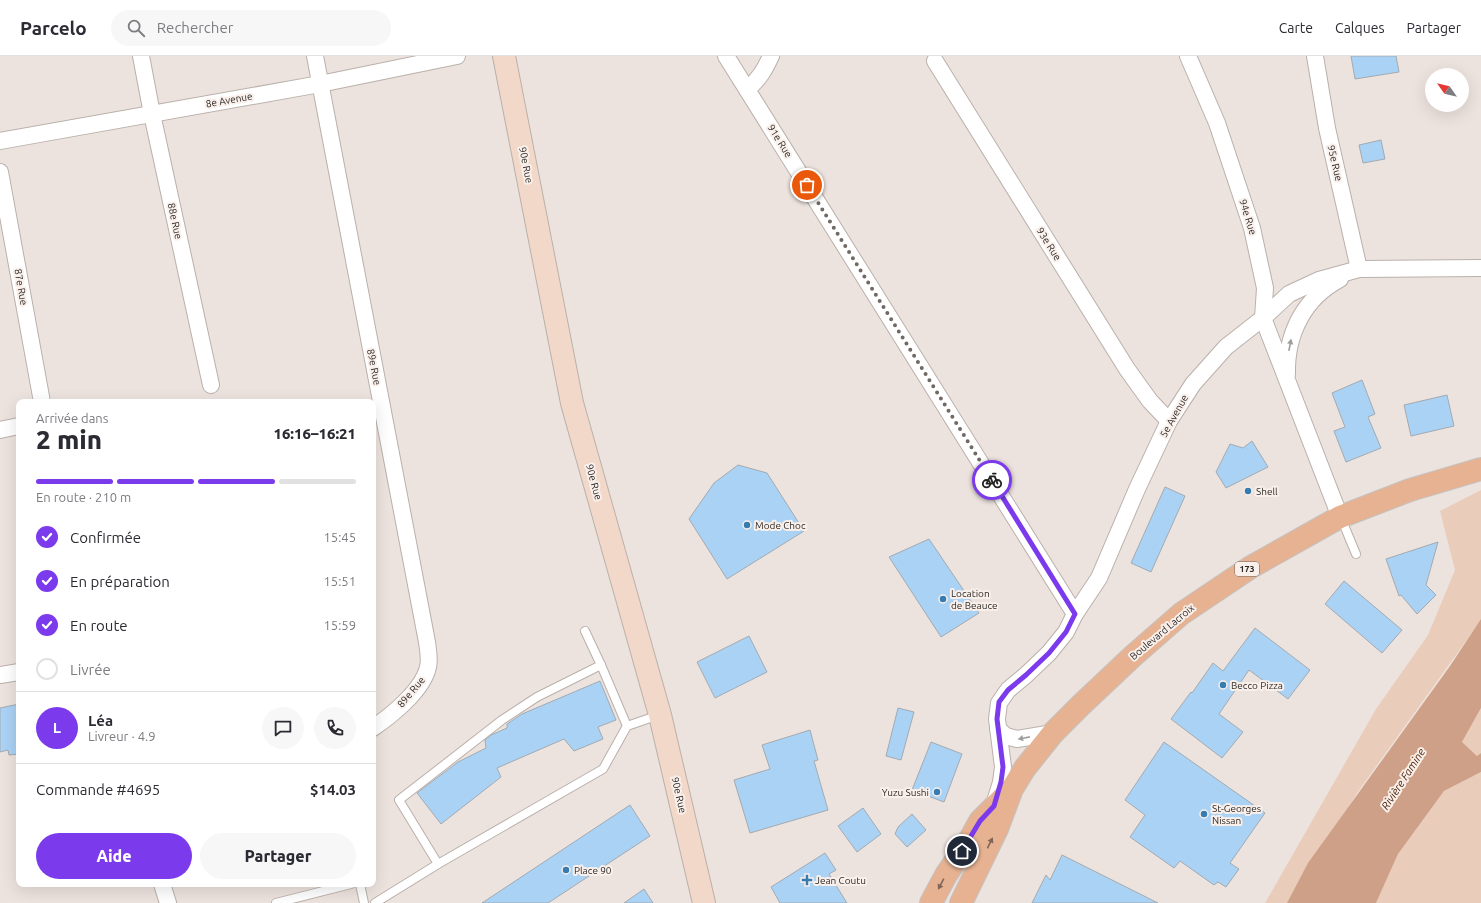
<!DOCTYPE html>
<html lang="fr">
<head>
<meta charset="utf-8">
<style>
	:root { --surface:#fff; --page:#f7f7f7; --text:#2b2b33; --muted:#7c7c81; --line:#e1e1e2; --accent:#7c3aed }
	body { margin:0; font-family:Ubuntu,sans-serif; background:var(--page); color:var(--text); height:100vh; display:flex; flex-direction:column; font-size:15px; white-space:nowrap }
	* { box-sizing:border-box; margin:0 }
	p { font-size:13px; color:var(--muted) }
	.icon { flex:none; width:22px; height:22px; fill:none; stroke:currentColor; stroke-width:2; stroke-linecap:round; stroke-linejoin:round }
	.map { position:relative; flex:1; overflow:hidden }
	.drawer { position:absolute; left:16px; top:343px; width:360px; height:488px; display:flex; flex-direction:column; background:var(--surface); border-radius:8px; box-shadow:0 4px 16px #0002 }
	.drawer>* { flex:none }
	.needle { width:26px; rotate:304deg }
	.controls { position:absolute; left:1425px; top:12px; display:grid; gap:8px }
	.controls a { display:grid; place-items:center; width:44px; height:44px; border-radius:50%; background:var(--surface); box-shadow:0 4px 16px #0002; font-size:20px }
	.pin { position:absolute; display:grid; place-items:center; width:34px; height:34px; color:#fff; margin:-17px; border:2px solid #fff; border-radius:50%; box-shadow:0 1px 4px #0007 }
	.courier { position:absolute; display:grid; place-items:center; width:40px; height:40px; margin:-20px; border:3px solid #7c3aed; border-radius:50%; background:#fff; color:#222; box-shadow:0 1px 5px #0007 }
	.headline em { font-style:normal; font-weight:800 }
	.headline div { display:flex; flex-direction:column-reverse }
	.headline { display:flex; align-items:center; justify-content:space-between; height:68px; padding:0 20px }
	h1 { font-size:26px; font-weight:800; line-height:30px }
	.bar { display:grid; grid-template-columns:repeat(4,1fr); gap:6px 4px; align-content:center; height:48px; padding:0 20px }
	.bar i { height:5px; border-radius:3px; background:var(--line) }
	.bar .on { background:var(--accent) }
	.bar p { grid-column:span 4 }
	.line { display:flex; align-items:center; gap:10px; padding:0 20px; border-top:1px solid var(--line) }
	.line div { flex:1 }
	.round { display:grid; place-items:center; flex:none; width:42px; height:42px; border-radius:21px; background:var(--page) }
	ol { padding:0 20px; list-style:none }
	li { display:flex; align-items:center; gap:12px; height:44px }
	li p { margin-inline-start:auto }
	li .icon { padding:4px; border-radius:50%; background:var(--accent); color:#fff; stroke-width:4 }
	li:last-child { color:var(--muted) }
	li i { width:22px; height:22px; border:2px solid var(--line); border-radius:50% }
	.button { display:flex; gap:8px; margin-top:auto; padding:8px 20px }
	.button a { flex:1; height:46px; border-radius:24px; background:var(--accent); color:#fff; font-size:16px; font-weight:800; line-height:46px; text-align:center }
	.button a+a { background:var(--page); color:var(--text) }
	header { display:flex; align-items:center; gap:24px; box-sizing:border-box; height:56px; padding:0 20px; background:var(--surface); border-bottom:1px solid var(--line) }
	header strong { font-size:19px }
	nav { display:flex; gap:22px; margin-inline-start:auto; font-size:14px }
	.search { width:280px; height:36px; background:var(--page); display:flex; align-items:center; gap:10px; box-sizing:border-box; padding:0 14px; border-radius:22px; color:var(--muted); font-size:15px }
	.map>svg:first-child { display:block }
	.green { fill:#eaccbb }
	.water { fill:#cea087 }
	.building { fill:#aad2f5; stroke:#a2aab1 }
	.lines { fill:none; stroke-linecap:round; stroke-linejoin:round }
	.lane-casing { stroke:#bab0ab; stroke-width:10 }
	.street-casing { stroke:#bab0ab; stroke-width:18 }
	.secondary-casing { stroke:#bab0ab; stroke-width:24 }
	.primary-casing { stroke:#c4c3c2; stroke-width:24 }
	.lane { stroke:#fff; stroke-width:8 }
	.street { stroke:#fff; stroke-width:16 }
	.secondary { stroke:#f2d8c8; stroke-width:22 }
	.primary { stroke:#e6b292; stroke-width:22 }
	.oneway { fill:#a09e9d }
	.oneway2 { fill:#806657 }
	.done { stroke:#706966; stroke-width:4; stroke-dasharray:0 7.2 }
	.route { stroke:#7c3aed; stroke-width:5 }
	.poi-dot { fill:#367cb1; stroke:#faf0eb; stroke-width:1.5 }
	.labels { text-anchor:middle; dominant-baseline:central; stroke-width:4; stroke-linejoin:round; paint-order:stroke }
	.shield { fill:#faf0eb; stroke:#6a6461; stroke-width:1 }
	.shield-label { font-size:9px; font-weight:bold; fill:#2c2826 }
	.street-label { font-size:10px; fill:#2c2826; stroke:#faf0eb }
	.poi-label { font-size:10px; fill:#2c2826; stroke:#faf0eb; text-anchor:start }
	.water-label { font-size:11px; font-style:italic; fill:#471d00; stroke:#faf0eb }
</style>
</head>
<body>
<header>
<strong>Parcelo</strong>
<div class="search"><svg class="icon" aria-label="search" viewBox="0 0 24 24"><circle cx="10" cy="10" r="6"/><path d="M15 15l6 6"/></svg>Rechercher</div>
<nav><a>Carte</a><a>Calques</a><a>Partager</a></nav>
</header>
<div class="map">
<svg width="1481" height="847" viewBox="0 0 1481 847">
	<rect width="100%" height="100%" fill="#ede3de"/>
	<!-- green -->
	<g class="green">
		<path d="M1481 434V564L1357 737 1291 847H1265L1376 653 1428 579 1455 514 1440 455Z"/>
		<path d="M1481 652V697L1477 700 1462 686Z"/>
		<path d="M1481 716V847H1376L1398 798 1444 735Z"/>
	</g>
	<!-- water -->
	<path class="water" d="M1481 563V652L1462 686 1477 700 1481 697V716L1444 735 1398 798 1376 847H1287L1308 807 1450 610Z"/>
	<!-- building -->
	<g class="building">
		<path d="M1351 0H1396L1399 16 1355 23Z"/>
		<path d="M1381 84 1385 103 1363 107 1359 89Z"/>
		<path d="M1362 324 1375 358 1368 361 1381 392 1346 406 1334 375 1345 371 1332 337Z"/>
		<path d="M1447 339 1454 370 1411 380 1404 349Z"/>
		<path d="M1252 385 1268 411 1226 432 1216 416 1230 388 1243 392Z"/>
		<path d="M738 409 767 417 804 475 727 523 689 463 714 427Z"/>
		<path d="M1165 431 1185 440 1151 516 1131 507Z"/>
		<path d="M929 483 979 557 941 581 889 501Z"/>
		<path d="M1438 486 1426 529 1436 539 1417 558 1401 539 1399 540 1386 503Z"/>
		<path d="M1344 525 1402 574 1382 597 1325 548Z"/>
		<path d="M1255 572 1310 614 1288 643 1249 614 1219 658 1243 676 1222 702 1171 663 1191 636 1192 637 1213 607 1223 615Z"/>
		<path d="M749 580 767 616 715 642 697 606Z"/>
		<path d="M600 625 616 664 598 671 603 683 574 695 564 683 497 712 501 721 441 768 417 737 458 706 486 692 485 684 491 679 507 672V668L522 658Z"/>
		<path d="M19 648V698L9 699 8 694 0 696V652Z"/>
		<path d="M898 652 914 656 901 704 886 700Z"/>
		<path d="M810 674 818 704 814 705 828 754 750 777 734 724 770 713 762 689Z"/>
		<path d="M931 686 962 698 944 746 912 734Z"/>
		<path d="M1164 686 1265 757 1230 807 1239 813 1226 831 1218 826 1214 829 1180 805 1174 812 1130 781 1145 759 1125 744Z"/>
		<path d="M630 749 650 780 548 847H482Z"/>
		<path d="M863 752 881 778 857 796 838 770Z"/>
		<path d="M912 758 926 774 907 791 895 778 898 771Z"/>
		<path d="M825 797 836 814 829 818 847 847H780L771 831Z"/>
		<path d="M1062 799 1158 847H1032L1046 819 1050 824Z"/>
		<path d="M644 833 653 847H624Z"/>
	</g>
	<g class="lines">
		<defs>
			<g id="lane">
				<path d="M1341 462 1356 498"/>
				<path d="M585 575 601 609"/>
				<path d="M627 670 603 713 438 808 399 744 502 664 537 641 601 609 627 670 659 659"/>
				<path d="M360 828 364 847"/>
				<path d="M276 847 351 828"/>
				<path d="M375 847 438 808"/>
			</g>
			<g id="street">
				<path d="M141 0 152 58 211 329"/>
				<path d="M315 0 427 586C428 594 430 603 428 611 423 634 392 659 373 672"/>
				<path d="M726 0 1075 558"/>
				<path d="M1188 0 1217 67 1252 172 1265 232 1263 262 1340 461"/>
				<path d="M1315 0 1327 72 1359 213"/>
				<path d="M935 5 1127 313 1150 345 1169 365"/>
				<path d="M747 33C759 24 765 13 771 0"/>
				<path d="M0 85 320 28 457 0"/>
				<path d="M0 116 42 346"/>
				<path d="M1287 318C1286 278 1304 242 1340 223"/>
				<path d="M0 374 19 370"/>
				<path d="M0 619 19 616"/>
				<path d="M998 673 1006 680 1017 683 1053 677"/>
				<path d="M994 749 1001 726 1003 711 997 663 999 647 1008 634 1026 619 1049 597 1066 576 1075 558 1099 522 1137 433 1169 365 1193 328 1226 291 1263 262 1289 238 1319 224 1359 213 1481 212"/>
				<path d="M162 828 168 847"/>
			</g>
			<path id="secondary" d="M504 0 572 347 660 659 704 847"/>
			<g id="primary">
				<path d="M931 847 946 819 970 783 980 765 1008 737"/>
				<path d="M961 847 997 773 1012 733 1025 712 1053 677 1081 649 1133 600 1181 558 1251 511 1340 461 1410 434 1481 413"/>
			</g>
		</defs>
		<!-- lane casing -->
		<use href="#lane" class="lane-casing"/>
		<!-- street casing -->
		<use href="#street" class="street-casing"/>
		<!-- secondary casing -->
		<use href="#secondary" class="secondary-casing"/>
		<!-- primary casing -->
		<use href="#primary" class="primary-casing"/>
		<!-- lane -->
		<use href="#lane" class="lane"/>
		<!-- street -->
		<use href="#street" class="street"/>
		<!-- secondary -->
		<use href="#secondary" class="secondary"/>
		<!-- primary -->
		<use href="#primary" class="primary"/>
	</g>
	<!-- one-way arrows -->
	<defs><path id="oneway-solid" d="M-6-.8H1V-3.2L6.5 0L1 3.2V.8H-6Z"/></defs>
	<g class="oneway">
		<use href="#oneway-solid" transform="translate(1290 289) rotate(-79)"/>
		<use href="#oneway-solid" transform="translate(1024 682) rotate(169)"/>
	</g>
	<g class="oneway2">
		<use href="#oneway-solid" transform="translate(990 787) rotate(-64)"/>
		<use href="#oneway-solid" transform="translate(941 828) rotate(118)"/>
	</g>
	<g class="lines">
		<!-- done -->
		<path class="done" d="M807 129 992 424"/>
		<!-- route -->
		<path class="route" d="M962 795 980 765 994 750 1001 726 1003 711 997 663 999 646 1008 634 1026 619 1049 597 1066 576 1075 558 992 424"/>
	</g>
	<!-- markers -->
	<g class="poi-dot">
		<circle cx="1248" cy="435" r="4"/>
		<circle cx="747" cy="469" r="4"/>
		<circle cx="943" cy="543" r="4"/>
		<circle cx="1223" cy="629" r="4"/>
		<circle cx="937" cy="736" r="4"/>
		<circle cx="1204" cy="758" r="4"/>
		<circle cx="566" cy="814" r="4"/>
		<path d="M805 818h4v4h4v4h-4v4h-4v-4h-4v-4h4z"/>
	</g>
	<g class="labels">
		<!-- shield labels -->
		<rect class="shield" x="1235" y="506" width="24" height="14" rx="3"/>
		<g class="shield-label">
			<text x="1247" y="513">173</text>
		</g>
		<!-- street labels -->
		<g class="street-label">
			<text transform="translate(229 44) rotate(-10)">8e Avenue</text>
			<text transform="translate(780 85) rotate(58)">91e Rue</text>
			<text transform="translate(1335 107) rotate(77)">95e Rue</text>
			<text transform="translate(526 109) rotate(79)">90e Rue</text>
			<text transform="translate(1248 161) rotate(73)">94e Rue</text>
			<text transform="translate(175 165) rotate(78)">88e Rue</text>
			<text transform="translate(1049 188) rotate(58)">93e Rue</text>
			<text transform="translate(21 231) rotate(80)">87e Rue</text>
			<text transform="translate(374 311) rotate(79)">89e Rue</text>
			<text transform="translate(1174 360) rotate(-61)">5e Avenue</text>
			<text transform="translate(594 426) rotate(75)">90e Rue</text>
			<text transform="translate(1162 576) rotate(-40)">Boulevard Lacroix</text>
			<text transform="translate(411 636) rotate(-50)">89e Rue</text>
			<text transform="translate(679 739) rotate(77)">90e Rue</text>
		</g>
		<!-- poi labels -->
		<g class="poi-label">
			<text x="1256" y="435">Shell</text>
			<text x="755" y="469">Mode Choc</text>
			<text x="951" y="537">Location<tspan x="951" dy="12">de Beauce</tspan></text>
			<text x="1231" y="629">Becco Pizza</text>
			<text x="929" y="736" text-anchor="end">Yuzu Sushi</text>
			<text x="1212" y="752">St-Georges<tspan x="1212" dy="12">Nissan</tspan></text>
			<text x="574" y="814">Place 90</text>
			<text x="815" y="824">Jean Coutu</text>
		</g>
		<!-- water labels -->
		<g class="water-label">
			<text transform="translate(1403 723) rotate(-57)">Rivière Famine</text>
		</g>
	</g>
</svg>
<div class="controls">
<a><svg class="needle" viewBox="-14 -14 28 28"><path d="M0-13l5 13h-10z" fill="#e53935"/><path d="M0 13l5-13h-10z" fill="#7c7c81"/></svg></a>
</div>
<div class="pin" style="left:807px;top:129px;background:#ea580c"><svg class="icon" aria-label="bag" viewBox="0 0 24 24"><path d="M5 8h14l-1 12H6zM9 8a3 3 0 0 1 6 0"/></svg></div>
<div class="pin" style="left:962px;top:795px;background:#1f2937"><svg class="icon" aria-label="home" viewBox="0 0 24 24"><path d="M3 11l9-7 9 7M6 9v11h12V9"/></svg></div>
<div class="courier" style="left:992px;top:424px"><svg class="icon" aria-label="bike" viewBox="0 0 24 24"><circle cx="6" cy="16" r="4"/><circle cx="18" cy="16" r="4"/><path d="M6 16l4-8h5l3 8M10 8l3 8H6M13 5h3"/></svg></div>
<section class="drawer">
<div class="headline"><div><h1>2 min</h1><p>Arrivée dans</p></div><em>16:16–16:21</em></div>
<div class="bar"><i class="on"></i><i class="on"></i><i class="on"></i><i></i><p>En route · 210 m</p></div>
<ol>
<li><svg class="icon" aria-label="check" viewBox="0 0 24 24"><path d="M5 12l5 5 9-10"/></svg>Confirmée<p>15:45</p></li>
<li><svg class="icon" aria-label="check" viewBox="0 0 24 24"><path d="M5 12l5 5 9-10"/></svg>En préparation<p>15:51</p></li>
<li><svg class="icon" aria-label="check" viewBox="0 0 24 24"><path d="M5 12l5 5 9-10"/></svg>En route<p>15:59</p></li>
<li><i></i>Livrée</li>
</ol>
<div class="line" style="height:72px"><b class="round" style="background:var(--accent);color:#fff">L</b><div><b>Léa</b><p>Livreur · 4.9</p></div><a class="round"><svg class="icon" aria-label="chat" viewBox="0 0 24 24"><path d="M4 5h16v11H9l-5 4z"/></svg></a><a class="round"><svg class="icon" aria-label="phone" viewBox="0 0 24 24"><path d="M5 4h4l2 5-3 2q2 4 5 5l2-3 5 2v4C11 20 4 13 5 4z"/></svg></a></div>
<div class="line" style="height:52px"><div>Commande #4695</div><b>$14.03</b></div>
<div class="button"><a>Aide</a><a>Partager</a></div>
</section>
</div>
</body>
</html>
